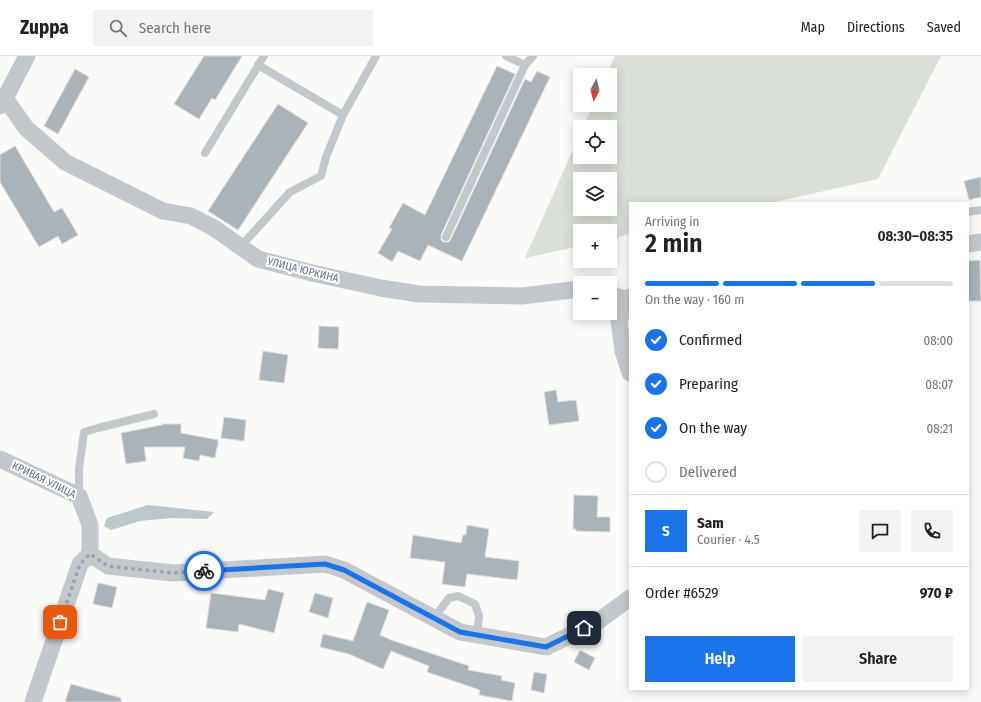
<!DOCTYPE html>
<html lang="en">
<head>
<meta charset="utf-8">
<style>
	:root { --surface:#fff; --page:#f2f2f2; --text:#202124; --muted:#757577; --line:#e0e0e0; --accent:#1a73e8 }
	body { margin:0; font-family:"Fira Sans Condensed",sans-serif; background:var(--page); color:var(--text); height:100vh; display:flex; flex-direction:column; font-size:15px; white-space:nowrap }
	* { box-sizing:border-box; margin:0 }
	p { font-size:13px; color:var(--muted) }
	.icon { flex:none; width:22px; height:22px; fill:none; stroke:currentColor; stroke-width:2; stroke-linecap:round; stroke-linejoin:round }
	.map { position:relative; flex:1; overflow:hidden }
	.panel { position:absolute; left:629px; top:146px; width:340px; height:488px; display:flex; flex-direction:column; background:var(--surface); border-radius:0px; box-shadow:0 2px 10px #0003 }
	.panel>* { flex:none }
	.needle { width:26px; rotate:187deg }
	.controls { position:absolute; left:573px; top:12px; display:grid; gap:8px }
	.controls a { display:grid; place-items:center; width:44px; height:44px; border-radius:0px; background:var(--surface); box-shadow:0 2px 10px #0003; font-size:20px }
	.pin { position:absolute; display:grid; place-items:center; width:34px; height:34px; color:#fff; margin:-17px; border-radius:8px; box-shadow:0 2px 6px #0006 }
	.courier { position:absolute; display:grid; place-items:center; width:40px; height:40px; margin:-20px; border:3px solid #1a73e8; border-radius:50%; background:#fff; color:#222; box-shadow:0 1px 5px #0007 }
	.head em { font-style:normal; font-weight:600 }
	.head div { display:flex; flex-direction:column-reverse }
	.head { display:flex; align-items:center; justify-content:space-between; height:68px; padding:0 16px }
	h1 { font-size:26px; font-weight:600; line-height:30px }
	.bar { display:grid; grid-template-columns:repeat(4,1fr); gap:6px 4px; align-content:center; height:48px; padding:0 16px }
	.bar i { height:5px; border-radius:3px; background:var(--line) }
	.bar .active { background:var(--accent) }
	.bar p { grid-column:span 4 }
	.line { display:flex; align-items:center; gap:10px; padding:0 16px; border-top:1px solid var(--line) }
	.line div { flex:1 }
	.round { display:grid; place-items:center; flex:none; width:42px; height:42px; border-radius:0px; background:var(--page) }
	ol { padding:0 16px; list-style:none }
	li { display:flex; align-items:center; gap:12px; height:44px }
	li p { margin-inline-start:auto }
	li .icon { padding:4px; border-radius:50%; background:var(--accent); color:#fff; stroke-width:4 }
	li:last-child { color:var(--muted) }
	li i { width:22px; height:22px; border:2px solid var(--line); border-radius:50% }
	.action { display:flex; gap:8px; margin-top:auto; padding:8px 16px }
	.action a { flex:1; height:46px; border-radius:0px; background:var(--accent); color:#fff; font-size:16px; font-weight:600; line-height:46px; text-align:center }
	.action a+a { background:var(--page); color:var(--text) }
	header { display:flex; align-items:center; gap:24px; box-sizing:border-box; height:56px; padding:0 20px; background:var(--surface); border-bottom:1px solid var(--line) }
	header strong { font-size:19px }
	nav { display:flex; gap:22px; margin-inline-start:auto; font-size:14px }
	.search { width:280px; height:36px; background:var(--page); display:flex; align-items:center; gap:10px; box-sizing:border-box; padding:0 14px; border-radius:0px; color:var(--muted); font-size:15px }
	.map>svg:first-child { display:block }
	.green { fill:#dadfd7; fill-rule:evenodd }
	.water { fill:#bbc7cb }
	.building { fill:#aab3b9; stroke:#dcdcda }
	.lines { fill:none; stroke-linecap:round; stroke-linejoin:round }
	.service { stroke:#c3c8cc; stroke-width:8 }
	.minor { stroke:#c3c8cc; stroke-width:17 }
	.done { stroke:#99a4ac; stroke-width:4; stroke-dasharray:0 7.2 }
	.route { stroke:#1a73e8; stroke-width:5 }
	.labels { text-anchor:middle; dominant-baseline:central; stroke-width:4; stroke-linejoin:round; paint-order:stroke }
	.street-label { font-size:11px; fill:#657683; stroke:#fff }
</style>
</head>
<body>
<header>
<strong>Zuppa</strong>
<div class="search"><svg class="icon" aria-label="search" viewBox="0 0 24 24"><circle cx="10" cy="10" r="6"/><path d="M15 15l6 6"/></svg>Search here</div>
<nav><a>Map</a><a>Directions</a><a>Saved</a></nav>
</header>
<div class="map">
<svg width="981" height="646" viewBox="0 0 981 646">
	<rect width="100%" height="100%" fill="#fafaf8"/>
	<!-- green -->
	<path class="green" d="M615 0H941L878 123 770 147H630V178L610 183V175H580V190L525 202 580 78V101H610V71H583L593 49H610V19H606ZM580 123H610V153H580Z"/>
	<!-- water -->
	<path class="water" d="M148 449 214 456 207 463 171 462 140 465 111 474 104 470 107 462Z"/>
	<!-- building -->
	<g class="building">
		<path d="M204 0H242L215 44 212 42 199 63 174 48Z"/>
		<path d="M497 10 515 18 441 179V184L444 186H449L451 183 525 23 531 26 537 15 550 21 462 205 428 189 420 205 398 195 392 206 378 197 392 173 389 172 403 147 425 159Z"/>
		<path d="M75 13 89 21 58 78 44 70Z"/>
		<path d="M278 48 308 67 238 174 208 155Z"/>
		<path d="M15 90 54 156 62 152 78 179 62 188 58 180 39 191 0 126V99Z"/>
		<path d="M981 121V141L969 144 964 125Z"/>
		<path d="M980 204 981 245H968V205Z"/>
		<path d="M319 270 339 271 338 293 318 292Z"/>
		<path d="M263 295 288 299 284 327 259 324Z"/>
		<path d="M556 334 558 346 576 344 579 365 549 369 544 336Z"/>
		<path d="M224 361 246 364 244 385 221 382Z"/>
		<path d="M162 368H181V377L218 384V391H217L215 402 200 399 199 405 183 402 185 391H144L146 405 126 408 121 377 162 369Z"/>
		<path d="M574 439 598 440 597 461H610V476L576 475V473H573Z"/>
		<path d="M467 469 489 473 485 501 519 505 517 524 467 518 465 531 442 528 445 506 410 502 413 479 461 487 463 479H466Z"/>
		<path d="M98 527 117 531 112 552 93 548Z"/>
		<path d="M268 533 284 537 274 577 239 568 238 576 206 572 211 537 265 544Z"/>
		<path d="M315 537 333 542 328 562 309 556Z"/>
		<path d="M367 546 389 554 380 579 391 584 469 610 468 614 502 620 501 624 515 627 512 645 479 639 480 634 427 616 429 610 391 595 383 613 349 598 320 591 323 578 353 585Z"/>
		<path d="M580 594 595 602 589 614 574 606Z"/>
		<path d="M534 616 547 618 544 637 531 634Z"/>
		<path d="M71 628 121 642V646H65Z"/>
	</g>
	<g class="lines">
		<!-- service -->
		<g class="service">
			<path d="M258 9 343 59"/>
			<path d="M525 9 533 0"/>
			<path d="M205 97 264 0"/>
			<path d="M968 156 981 154"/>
			<path d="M446 181 525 9 506 0"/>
			<path d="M241 190 290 136 321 120 326 101 343 59 376 0"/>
			<path d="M79 440V413L84 376 98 372 154 358"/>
			<path d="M434 562 449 542 458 540 475 548 479 560 477 579"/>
		</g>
		<!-- minor -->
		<g class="minor">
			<path d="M5 42 26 72 65 106 163 155 191 160 214 172 258 203 312 217 381 232 419 238 522 240 580 233"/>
			<path d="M0 50 5 42 27 0"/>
			<path d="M968 188 981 186"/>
			<path d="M610 239 627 243"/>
			<path d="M630 241 627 243 619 265 623 295 630 317"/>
			<path d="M0 403 79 440 90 469V498L108 510 173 517 325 508 344 514 460 576 546 591 597 566 630 542"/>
			<path d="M33 646 80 508 90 498"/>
		</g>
	</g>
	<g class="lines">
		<!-- done -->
		<path class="done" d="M60 566 80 508 90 498 108 510 173 517 204 515"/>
		<!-- route -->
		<path class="route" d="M204 515 325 508 344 514 460 576 546 591 584 572"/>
	</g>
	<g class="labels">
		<!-- street labels -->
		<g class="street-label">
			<text transform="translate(303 214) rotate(14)">УЛИЦА ЮРКИНА</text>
			<text transform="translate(44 424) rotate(26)">КРИВАЯ УЛИЦА</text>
		</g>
	</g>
</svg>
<div class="controls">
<a><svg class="needle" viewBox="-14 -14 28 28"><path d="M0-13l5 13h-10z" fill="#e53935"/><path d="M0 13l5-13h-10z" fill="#757577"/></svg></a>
<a><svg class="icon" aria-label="locate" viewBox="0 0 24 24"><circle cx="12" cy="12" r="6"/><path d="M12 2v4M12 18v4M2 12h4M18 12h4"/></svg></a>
<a><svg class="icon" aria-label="layers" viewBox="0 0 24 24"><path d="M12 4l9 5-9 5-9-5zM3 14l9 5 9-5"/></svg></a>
<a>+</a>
<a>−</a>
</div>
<div class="pin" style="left:60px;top:566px;background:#ea580c"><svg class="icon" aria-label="bag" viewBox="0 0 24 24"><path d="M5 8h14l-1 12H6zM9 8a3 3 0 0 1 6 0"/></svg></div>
<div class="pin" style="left:584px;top:572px;background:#1f2937"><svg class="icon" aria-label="home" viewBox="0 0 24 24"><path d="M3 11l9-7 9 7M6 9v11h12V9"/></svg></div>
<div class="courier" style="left:204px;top:515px"><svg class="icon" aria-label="bike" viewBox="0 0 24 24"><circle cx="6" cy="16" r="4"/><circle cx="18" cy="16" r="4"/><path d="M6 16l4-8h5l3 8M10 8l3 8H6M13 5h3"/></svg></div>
<section class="panel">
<div class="head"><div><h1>2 min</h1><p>Arriving in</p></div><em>08:30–08:35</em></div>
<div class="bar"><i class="active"></i><i class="active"></i><i class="active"></i><i></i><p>On the way · 160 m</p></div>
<ol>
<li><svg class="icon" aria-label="check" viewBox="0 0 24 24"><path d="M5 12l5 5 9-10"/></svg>Confirmed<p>08:00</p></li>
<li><svg class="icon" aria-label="check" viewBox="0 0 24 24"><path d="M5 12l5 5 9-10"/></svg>Preparing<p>08:07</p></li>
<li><svg class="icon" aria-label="check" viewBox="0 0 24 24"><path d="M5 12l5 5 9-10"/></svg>On the way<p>08:21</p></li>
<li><i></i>Delivered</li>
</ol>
<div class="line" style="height:72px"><b class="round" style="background:var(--accent);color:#fff">S</b><div><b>Sam</b><p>Courier · 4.5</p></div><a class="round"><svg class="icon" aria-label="chat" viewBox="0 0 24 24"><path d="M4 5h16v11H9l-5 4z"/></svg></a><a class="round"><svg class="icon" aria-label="phone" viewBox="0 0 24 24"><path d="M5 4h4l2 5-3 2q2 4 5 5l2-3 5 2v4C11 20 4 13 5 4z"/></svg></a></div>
<div class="line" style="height:52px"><div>Order #6529</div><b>970 ₽</b></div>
<div class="action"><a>Help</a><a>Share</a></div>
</section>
</div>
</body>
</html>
